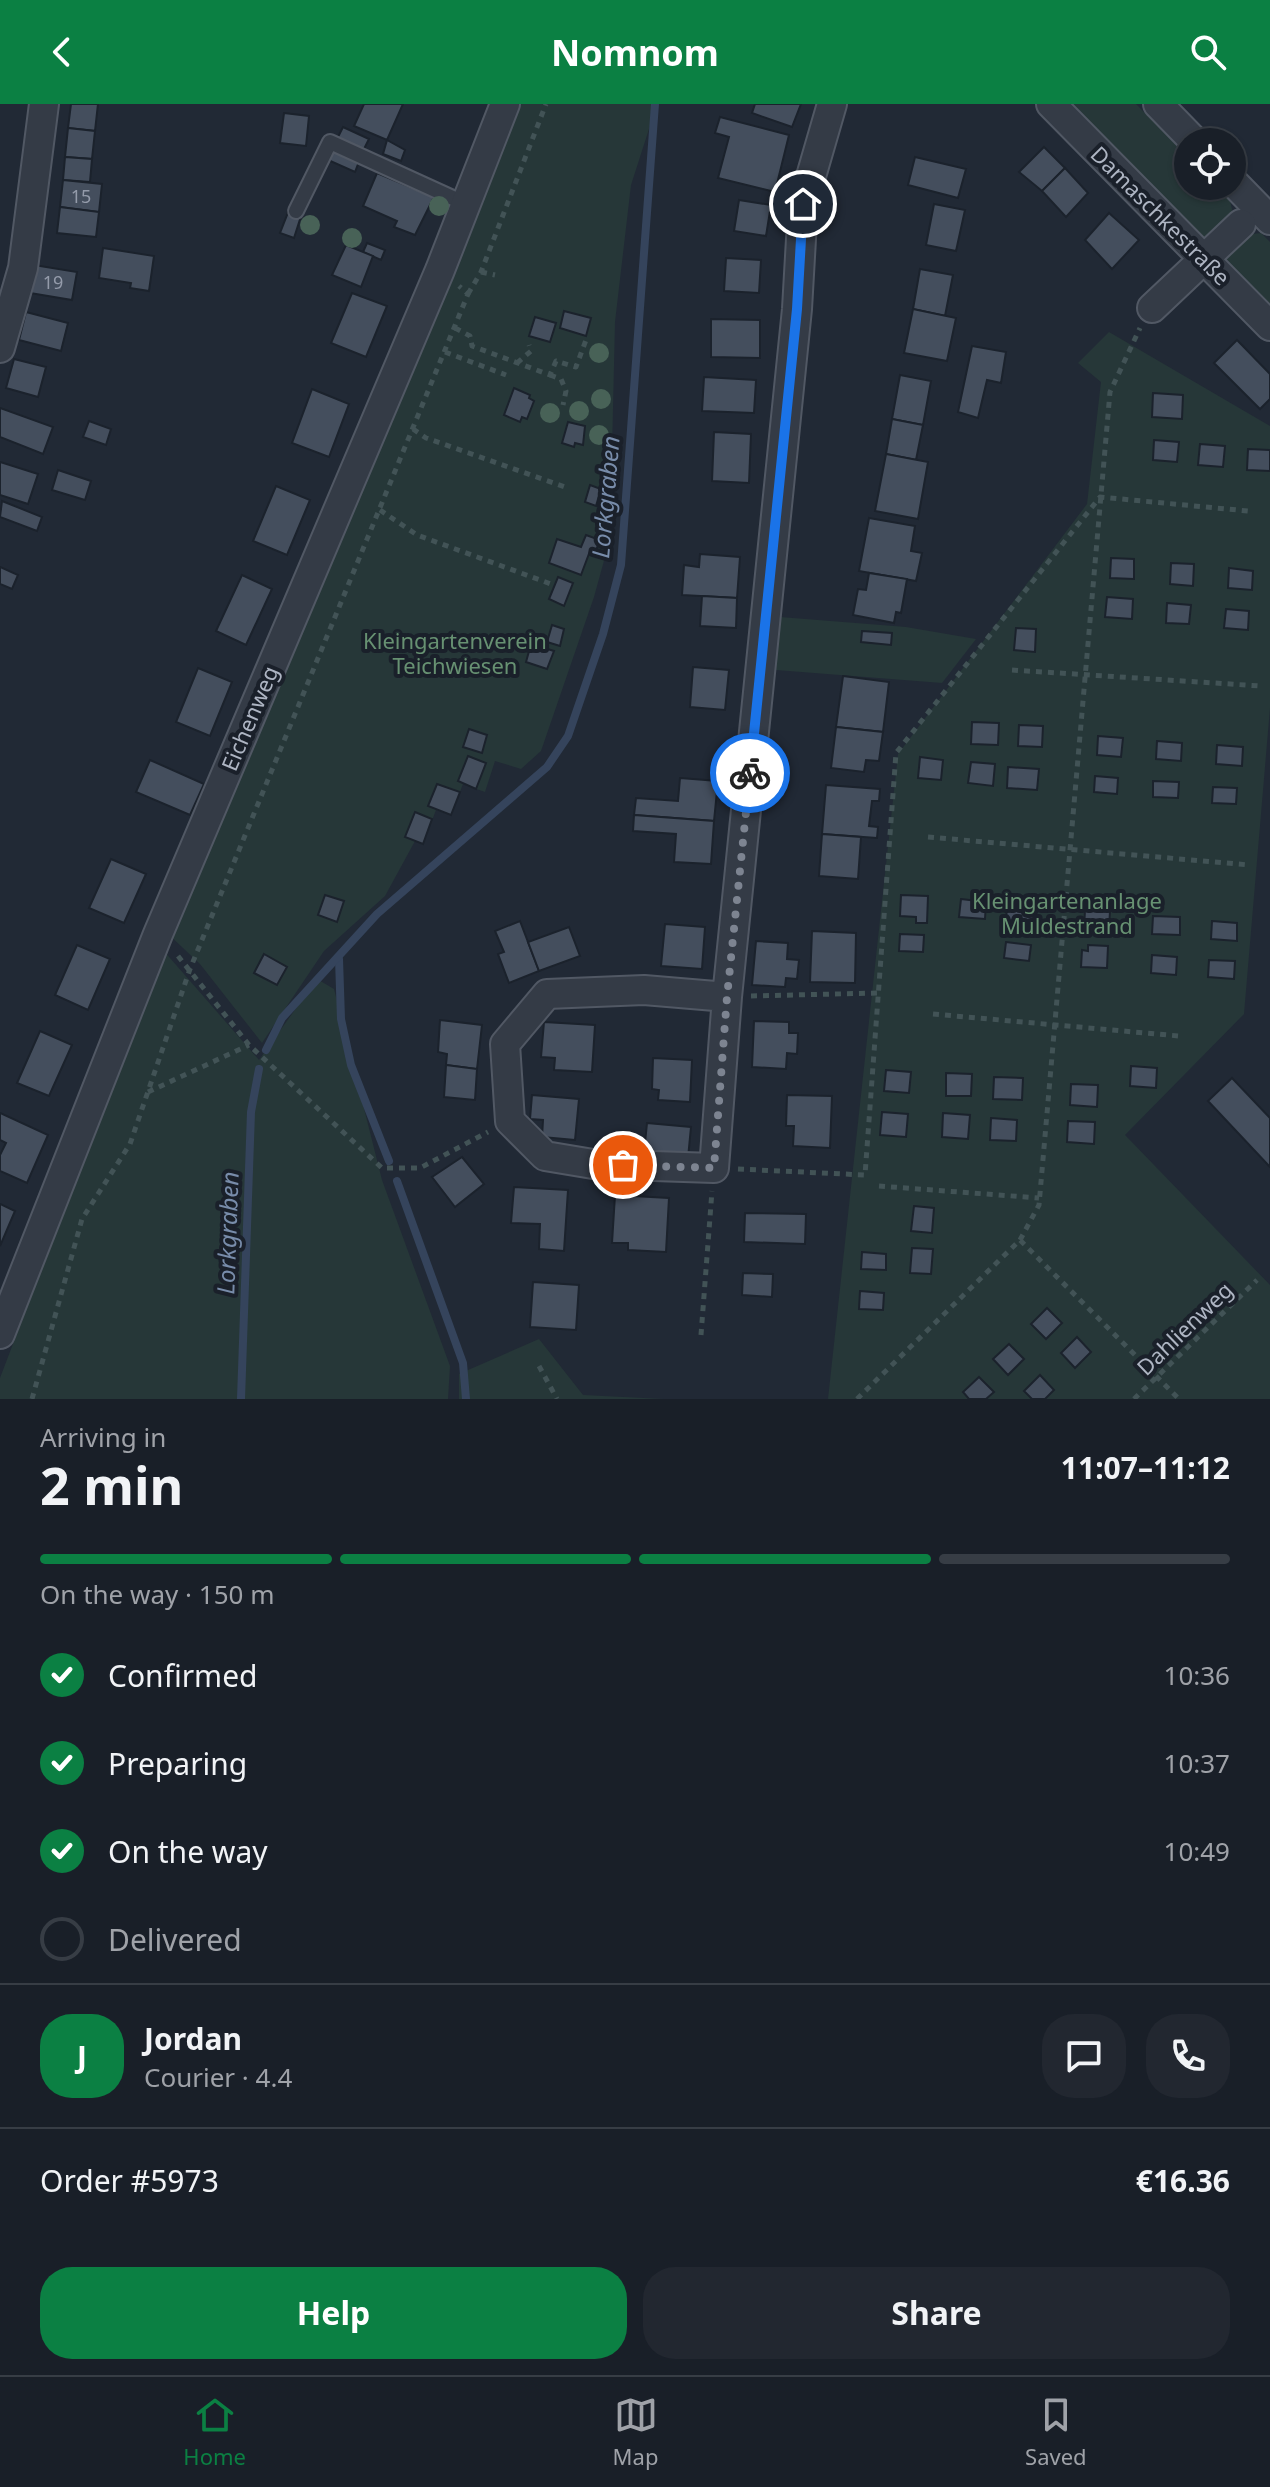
<!DOCTYPE html>
<html lang="en">
<head>
<meta charset="utf-8">
<style>
	:root { --surface:#191f28; --page:#222730; --text:#f1f3f6; --muted:#9fa2a8; --line:#373d45; --accent:#0b8043 }
	body { margin:0; font-family:"Noto Sans",sans-serif; background:var(--page); color:var(--text); height:100vh; display:flex; flex-direction:column; font-size:30px; white-space:nowrap }
	* { box-sizing:border-box; margin:0 }
	p { font-size:26px; color:var(--muted) }
	.icon { flex:none; width:44px; height:44px; fill:none; stroke:currentColor; stroke-width:2; stroke-linecap:round; stroke-linejoin:round }
	.map { position:relative; height:1295px; overflow:hidden }
	.drawer { display:flex; flex-direction:column; background:var(--surface); flex:1 }
	.drawer>* { flex:none }
	.controls { position:absolute; left:1174px; top:24px; display:grid; gap:16px }
	.controls a { display:grid; place-items:center; width:72px; height:72px; border-radius:50%; background:var(--surface); box-shadow:0 2px 6px #0004,0 0 0 2px var(--line); font-size:40px }
	.pin { position:absolute; display:grid; place-items:center; width:68px; height:68px; color:#fff; margin:-34px; border:4px solid #fff; border-radius:50%; box-shadow:0 2px 8px #0007 }
	.courier { position:absolute; display:grid; place-items:center; width:80px; height:80px; margin:-40px; border:6px solid #1a73e8; border-radius:50%; background:#fff; color:#222; box-shadow:0 2px 10px #0007 }
	.overview em { font-style:normal; font-weight:700 }
	.overview div { display:flex; flex-direction:column-reverse }
	.overview { display:flex; align-items:center; justify-content:space-between; height:136px; padding:0 40px }
	h1 { font-size:52px; font-weight:700; line-height:60px }
	.bar { display:grid; grid-template-columns:repeat(4,1fr); gap:12px 8px; align-content:center; height:96px; padding:0 40px }
	.bar i { height:10px; border-radius:6px; background:var(--line) }
	.bar .on { background:var(--accent) }
	.bar p { grid-column:span 4 }
	.line { display:flex; align-items:center; gap:20px; padding:0 40px; border-top:2px solid var(--line) }
	.line div { flex:1 }
	.round { display:grid; place-items:center; flex:none; width:84px; height:84px; border-radius:32px; background:var(--page) }
	ol { padding:0 40px; list-style:none }
	li { display:flex; align-items:center; gap:24px; height:88px }
	li p { margin-inline-start:auto }
	li .icon { padding:8px; border-radius:50%; background:var(--accent); color:#fff; stroke-width:4 }
	li:last-child { color:var(--muted) }
	li i { width:44px; height:44px; border:4px solid var(--line); border-radius:50% }
	.primary-button { display:flex; gap:16px; margin-top:auto; padding:16px 40px }
	.primary-button a { flex:1; height:92px; border-radius:32px; background:var(--accent); color:#fff; font-size:32px; font-weight:700; line-height:92px; text-align:center }
	.primary-button a+a { background:var(--page); color:var(--text) }
	header { display:flex; justify-content:space-between; align-items:center; height:104px; padding:0 40px; background:var(--accent); color:#fff; font-size:36px; font-weight:700 }
	.menu { display:flex; justify-content:space-around; align-items:center; height:112px; border-top:2px solid var(--line); background:var(--surface); font-size:22px; color:var(--muted) }
	.menu a { display:grid; justify-items:center; gap:4px }
	.menu .on { color:var(--accent) }
	.map>svg:first-child { display:block }
	.green { fill:#263738 }
	.lines { fill:none; stroke-linecap:round; stroke-linejoin:round }
	.stream { stroke:#35445c; stroke-width:8 }
	.building { fill:#444e5d; stroke:#1b222c; stroke-width:2 }
	.service-casing { stroke:#515864; stroke-width:18 }
	.minor-casing { stroke:#515864; stroke-width:32 }
	.path { stroke:#425356; stroke-width:5; stroke-dasharray:6 6; stroke-linecap:butt }
	.service { stroke:#343b46; stroke-width:14 }
	.minor { stroke:#343b46; stroke-width:28 }
	.tree { fill:#486257 }
	.done { stroke:#7d8491; stroke-width:8; stroke-dasharray:0 14.4 }
	.route { stroke:#1a73e8; stroke-width:10 }
	.labels { text-anchor:middle; dominant-baseline:central; stroke-width:8; stroke-linejoin:round; paint-order:stroke }
	.number-label { font-size:18px; fill:#949baa }
	.street-label { font-size:22px; fill:#aeb5c3; stroke:#1a202a }
	.park-label { font-size:22px; fill:#679172; stroke:#1a202a }
	.water-label { font-size:24px; font-style:italic; fill:#788caa; stroke:#1a202a }
</style>
</head>
<body>
<header><svg class="icon" aria-label="back" viewBox="0 0 24 24"><path d="M15 5l-7 7 7 7"/></svg>Nomnom<svg class="icon" aria-label="search" viewBox="0 0 24 24"><circle cx="10" cy="10" r="6"/><path d="M15 15l6 6"/></svg></header>
<div class="map">
<svg width="1270" height="1295" viewBox="0 0 1270 1295">
	<rect width="100%" height="100%" fill="#212935"/>
	<!-- green -->
	<g class="green">
		<path d="M518 0H657L631 81 615 218 610 435 594 493 541 647 521 665 495 657 485 688 463 680 451 711 436 706 423 740 415 737 385 792 324 847 262 939 200 860 166 828Z"/>
		<path d="M1063 0H1136L1188 53V82H1216L1230 96 1233 110 1209 133 1194 132Z"/>
		<path d="M1261 129 1270 138V210L1224 162 1227 143 1243 131Z"/>
		<path d="M1109 228 1270 322V604L1244 910 1125 1031 1270 1181V1295H828L898 650 1087 400 1101 278 1078 259Z"/>
		<path d="M780 513 906 523 976 535 942 579 776 566Z"/>
		<path d="M163 846 259 956 317 875 334 885 382 1076 450 1262 448 1295H0V1274Z"/>
		<path d="M539 1235 583 1291 664 1295H459V1270Z"/>
	</g>
	<g class="lines">
		<!-- stream -->
		<g class="stream">
			<path d="M339 855 341 915 351 961 389 1057"/>
			<path d="M266 946 282 914 377 810 547 663 568 632 603 530 621 461 655 0"/>
			<path d="M397 1077 463 1259 466 1295"/>
			<path d="M241 1295 251 1008 259 965"/>
		</g>
	</g>
	<!-- building -->
	<g class="building">
		<path d="M71 0H98L95 27 68 24Z"/>
		<path d="M364 0H403L387 36 354 22Z"/>
		<path d="M755 0H801L792 23 752 9Z"/>
		<path d="M284 9 309 12 306 42 280 39Z"/>
		<path d="M720 13 789 31 775 88 718 74 729 33 715 29Z"/>
		<path d="M343 23 369 35 363 47 337 35Z"/>
		<path d="M68 24 95 27 92 55 65 53Z"/>
		<path d="M387 36 405 46 401 57 383 50Z"/>
		<path d="M333 43 360 55 355 68 328 56Z"/>
		<path d="M1044 43 1065 64 1042 87 1019 68Z"/>
		<path d="M65 53 92 55 90 78 63 76Z"/>
		<path d="M915 53 966 65 958 94 908 81Z"/>
		<path d="M1065 64 1088 89 1066 113 1042 87Z"/>
		<path d="M377 69 434 93 415 131 394 123 397 117 363 102Z"/>
		<path d="M63 76 102 80 99 108 60 103Z"/>
		<path d="M739 96 771 101 766 132 734 127Z"/>
		<path d="M934 100 965 106 956 147 926 141Z"/>
		<path d="M60 103 99 108 96 133 57 129Z"/>
		<path d="M289 106 302 109 294 134 280 129Z"/>
		<path d="M1109 109 1139 136 1112 165 1085 136Z"/>
		<path d="M367 139 385 146 381 156 363 148Z"/>
		<path d="M346 141 373 152 361 183 332 171Z"/>
		<path d="M103 144 154 152 149 187 130 184 131 179 99 174Z"/>
		<path d="M726 154 761 156 759 189 724 187Z"/>
		<path d="M34 161 77 168 72 196 30 189Z"/>
		<path d="M920 165 953 171 945 212 913 205Z"/>
		<path d="M352 189 387 202 366 253 331 239Z"/>
		<path d="M913 205 956 214 947 257 904 249Z"/>
		<path d="M564 207 591 214 586 232 560 224Z"/>
		<path d="M26 208 68 219 61 247 19 236Z"/>
		<path d="M535 213 556 219 550 238 529 232Z"/>
		<path d="M711 215 760 216V254L711 253Z"/>
		<path d="M1237 236 1270 270V295L1260 305 1214 259Z"/>
		<path d="M972 242 1006 248 1001 279 987 276 978 314 958 308Z"/>
		<path d="M14 255 46 263 38 293 6 284Z"/>
		<path d="M900 271 931 277 923 321 892 315Z"/>
		<path d="M704 273 756 276 754 309 702 307Z"/>
		<path d="M514 284 530 291 529 294 534 297 527 315 522 313 520 318 504 311Z"/>
		<path d="M312 285 349 300 329 353 292 339Z"/>
		<path d="M1153 289 1183 291 1182 315 1152 313Z"/>
		<path d="M0 304 53 323 43 350 0 333Z"/>
		<path d="M892 315 923 321 916 356 886 350Z"/>
		<path d="M89 317 111 325 106 341 83 333Z"/>
		<path d="M568 318 585 322 583 341 575 339 574 343 562 339Z"/>
		<path d="M714 328 751 330 749 379 712 377Z"/>
		<path d="M1154 336 1179 338 1177 358 1153 356Z"/>
		<path d="M1200 340 1225 342 1223 363 1198 361Z"/>
		<path d="M1248 345 1270 346V367L1247 366Z"/>
		<path d="M886 350 928 358 918 415 875 407Z"/>
		<path d="M0 358 38 370 28 400 0 391Z"/>
		<path d="M58 366 91 377 85 396 52 386Z"/>
		<path d="M590 381 601 385 596 402 585 398Z"/>
		<path d="M276 382 310 396 287 451 253 437Z"/>
		<path d="M2 397 42 413 37 427 0 413Z"/>
		<path d="M869 414 915 422 911 447 922 449 916 477 859 467Z"/>
		<path d="M586 431 600 436 595 449 590 447 581 471 549 459 557 435 581 443Z"/>
		<path d="M700 450 740 453 737 494 682 491 684 461 699 463Z"/>
		<path d="M1111 454 1134 455V475L1110 474Z"/>
		<path d="M1171 459 1194 460 1193 482 1170 480Z"/>
		<path d="M0 463 18 471 12 485 0 480Z"/>
		<path d="M1229 464 1253 467 1252 486 1228 484Z"/>
		<path d="M869 469 907 475 901 509 896 508 894 519 853 511 858 485 866 486Z"/>
		<path d="M242 471 272 485 246 541 216 527Z"/>
		<path d="M558 473 573 479 564 502 549 495Z"/>
		<path d="M702 492 737 494 736 524 700 522Z"/>
		<path d="M1107 493 1133 495 1132 515 1105 513Z"/>
		<path d="M1167 499 1191 501 1189 520 1166 519Z"/>
		<path d="M1226 505 1249 507 1248 526 1224 524Z"/>
		<path d="M552 521 564 525 560 542 547 538Z"/>
		<path d="M1016 524 1036 525 1035 548 1014 546Z"/>
		<path d="M862 527 892 529 891 541 861 538Z"/>
		<path d="M531 540 554 547 547 565 526 558Z"/>
		<path d="M693 563 729 566 725 606 690 603Z"/>
		<path d="M198 564 232 578 210 632 176 618Z"/>
		<path d="M843 572 889 578 883 628 836 623Z"/>
		<path d="M972 618 999 619 998 641 971 640Z"/>
		<path d="M1019 621 1043 622 1042 643 1018 642Z"/>
		<path d="M836 623 883 628 879 657 866 656 864 668 831 664Z"/>
		<path d="M469 625 487 631 482 649 463 643Z"/>
		<path d="M1098 632 1123 634 1121 653 1097 651Z"/>
		<path d="M1157 637 1182 639 1181 657 1156 655Z"/>
		<path d="M1217 641 1243 643 1242 662 1216 660Z"/>
		<path d="M468 652 486 659 476 685 458 677Z"/>
		<path d="M920 653 943 656 941 676 918 674Z"/>
		<path d="M150 656 204 680 190 711 136 688Z"/>
		<path d="M971 658 995 660 993 682 968 679Z"/>
		<path d="M1008 663 1039 665 1037 686 1007 684Z"/>
		<path d="M1095 672 1118 674 1117 690 1094 688Z"/>
		<path d="M680 674 718 677 714 717 634 711 636 694 678 697Z"/>
		<path d="M1153 677 1179 678 1178 694 1153 693Z"/>
		<path d="M437 680 460 688 451 711 428 702Z"/>
		<path d="M826 681 880 685 879 697H872L869 722 878 723 877 734 822 730Z"/>
		<path d="M1213 683 1237 684 1236 700 1212 699Z"/>
		<path d="M415 708 432 715 423 740 405 733Z"/>
		<path d="M634 711 714 717 711 760 674 758 676 730 633 727Z"/>
		<path d="M822 730 861 733 858 775 819 772Z"/>
		<path d="M111 755 146 770 124 819 89 804Z"/>
		<path d="M325 791 344 797 337 818 318 811Z"/>
		<path d="M901 791 928 792 927 819H916V813L900 812Z"/>
		<path d="M961 795 986 798 985 815 959 813Z"/>
		<path d="M1007 799 1034 801 1033 821 1006 819Z"/>
		<path d="M1085 806 1110 807 1109 826 1084 825Z"/>
		<path d="M1153 812 1180 813V831L1152 830Z"/>
		<path d="M520 817 539 867 509 879 498 850 504 848 495 827Z"/>
		<path d="M1212 817 1237 819V837L1211 835Z"/>
		<path d="M665 820 705 823 702 865 661 862Z"/>
		<path d="M569 823 580 852 539 867 528 838Z"/>
		<path d="M812 827 856 829 855 879 810 878Z"/>
		<path d="M900 830 924 831 923 848 899 847Z"/>
		<path d="M756 837 788 839 787 855 799 856 797 875 786 874 785 883 752 881Z"/>
		<path d="M1006 838 1031 841 1029 857 1004 854Z"/>
		<path d="M77 841 110 855 88 906 55 891Z"/>
		<path d="M1088 841 1108 842 1107 864 1081 863 1082 846 1088 847Z"/>
		<path d="M264 850 287 863 277 881 254 869Z"/>
		<path d="M1152 851 1177 853 1176 871 1151 869Z"/>
		<path d="M1209 856 1235 857 1234 875 1208 873Z"/>
		<path d="M440 916 482 921 477 965 446 961 447 950 438 948Z"/>
		<path d="M754 917 789 918V929H798L797 950 787 949 786 965 752 963Z"/>
		<path d="M544 918 595 921 592 968 554 966 555 954 541 953Z"/>
		<path d="M40 927 72 941 49 992 17 979Z"/>
		<path d="M653 954 692 956 690 998 658 996 659 986 652 985Z"/>
		<path d="M446 961 477 965 475 996 444 993Z"/>
		<path d="M1131 962 1157 964 1156 984 1130 982Z"/>
		<path d="M886 966 911 968 909 989 884 987Z"/>
		<path d="M946 969 972 970 971 992H946Z"/>
		<path d="M994 973 1023 974 1022 996 993 995Z"/>
		<path d="M1232 974 1270 1014V1063L1208 997Z"/>
		<path d="M1071 980 1098 981 1097 1003 1070 1001Z"/>
		<path d="M532 991 579 995 575 1036 542 1033 543 1016 530 1015Z"/>
		<path d="M787 991 832 992 830 1044 793 1042 794 1022H786Z"/>
		<path d="M882 1008 908 1010 906 1033 880 1031Z"/>
		<path d="M0 1009 48 1031 27 1079 0 1067V1051L6 1039 0 1036Z"/>
		<path d="M943 1009 970 1011 968 1035 942 1033Z"/>
		<path d="M991 1014 1017 1016 1016 1037 990 1036Z"/>
		<path d="M1068 1017 1095 1018 1094 1040 1067 1038Z"/>
		<path d="M647 1019 691 1023 688 1054 644 1049Z"/>
		<path d="M462 1053 484 1080 455 1103 432 1073Z"/>
		<path d="M514 1083 568 1086 564 1147 539 1145 540 1120 511 1119Z"/>
		<path d="M615 1091 669 1094 666 1148 628 1146V1139H612Z"/>
		<path d="M0 1100 15 1107 0 1142Z"/>
		<path d="M914 1102 934 1104 932 1129 911 1127Z"/>
		<path d="M745 1109 806 1110 805 1140 744 1138Z"/>
		<path d="M912 1144 933 1145 931 1170 910 1169Z"/>
		<path d="M862 1148 886 1150V1166L861 1165Z"/>
		<path d="M743 1169 773 1170 772 1193 742 1191Z"/>
		<path d="M533 1178 579 1181 576 1226 530 1223Z"/>
		<path d="M860 1187 884 1189 883 1206 859 1205Z"/>
		<path d="M1047 1204 1062 1219 1046 1235 1031 1220Z"/>
		<path d="M1077 1233 1091 1248 1075 1264 1061 1249Z"/>
		<path d="M1009 1240 1024 1255 1008 1271 993 1255Z"/>
		<path d="M1040 1271 1054 1286 1045 1295H1032L1024 1287Z"/>
		<path d="M979 1273 994 1288 986 1295H969L963 1288Z"/>
	</g>
	<g class="lines">
		<defs>
			<path id="service" d="M296 107 330 38 466 100"/>
			<g id="minor">
				<path d="M1051 0 1270 222"/>
				<path d="M1158 0 1195 38"/>
				<path d="M1232 77 1270 116"/>
				<path d="M1152 204 1241 120"/>
				<path d="M0 244 23 164 44 0"/>
				<path d="M727 893 644 886 547 890 505 940 510 1017 545 1052 593 1060 714 1064 727 893 797 205 803 100 832 0"/>
				<path d="M0 1230 158 830 440 166 505 0"/>
			</g>
		</defs>
		<!-- service casing -->
		<use href="#service" class="service-casing"/>
		<!-- minor casing -->
		<use href="#minor" class="minor-casing"/>
		<!-- path -->
		<g class="path">
			<path d="M481 168 495 171"/>
			<path d="M468 190 481 168 546 0"/>
			<path d="M455 224 470 232 472 242 550 271 556 257 576 263 586 236"/>
			<path d="M445 248 506 271"/>
			<path d="M517 259 531 247 529 241"/>
			<path d="M550 271 561 275 566 287 563 301"/>
			<path d="M413 325 426 334 568 384"/>
			<path d="M380 406 417 431 551 480"/>
			<path d="M1012 566 1261 582"/>
			<path d="M928 733 1249 761"/>
			<path d="M178 852 249 941 382 1064H420L488 1028"/>
			<path d="M751 892 878 889"/>
			<path d="M933 910 1179 932"/>
			<path d="M148 988 249 941"/>
			<path d="M738 1065 865 1071 896 649 1100 393 1248 407"/>
			<path d="M879 1082 1039 1094"/>
			<path d="M1020 1136 1039 1101 1110 288 1140 224"/>
			<path d="M701 1231 712 1087"/>
			<path d="M539 1262 557 1295"/>
			<path d="M32 1295 82 1115 130 1040 190 865 468 190 459 182"/>
			<path d="M857 1295 1020 1136 1179 1295"/>
			<path d="M1134 1295 1257 1176"/>
		</g>
		<!-- service -->
		<use href="#service" class="service"/>
		<!-- minor -->
		<use href="#minor" class="minor"/>
	</g>
	<!-- trees -->
	<g class="tree">
		<circle cx="439" cy="102" r="10"/>
		<circle cx="310" cy="121" r="10"/>
		<circle cx="352" cy="134" r="10"/>
		<circle cx="599" cy="249" r="10"/>
		<circle cx="601" cy="295" r="10"/>
		<circle cx="579" cy="307" r="10"/>
		<circle cx="550" cy="309" r="10"/>
		<circle cx="599" cy="331" r="10"/>
	</g>
	<g class="lines">
		<!-- done -->
		<path class="done" d="M623 1061 714 1064 727 893 750 669"/>
		<!-- route -->
		<path class="route" d="M750 669 797 205 803 100"/>
	</g>
	<g class="labels">
		<!-- number labels -->
		<g class="number-label">
			<text x="81" y="92">15</text>
			<text x="53" y="178">19</text>
		</g>
		<!-- street labels -->
		<g class="street-label">
			<text transform="translate(1161 111) rotate(45)">Damaschkestraße</text>
			<text transform="translate(249 614) rotate(-67)">Eichenweg</text>
			<text transform="translate(1184 1224) rotate(-44)">Dahlienweg</text>
		</g>
		<!-- park labels -->
		<g class="park-label">
			<text x="455" y="536">Kleingartenverein<tspan x="455" dy="25">Teichwiesen</tspan></text>
			<text x="1067" y="796">Kleingartenanlage<tspan x="1067" dy="25">Muldestrand</tspan></text>
		</g>
		<!-- water labels -->
		<g class="water-label">
			<text transform="translate(605 393) rotate(-85)">Lorkgraben</text>
			<text transform="translate(227 1129) rotate(-88)">Lorkgraben</text>
		</g>
	</g>
</svg>
<div class="controls">
<a><svg class="icon" aria-label="locate" viewBox="0 0 24 24"><circle cx="12" cy="12" r="6"/><path d="M12 2v4M12 18v4M2 12h4M18 12h4"/></svg></a>
</div>
<div class="pin" style="left:623px;top:1061px;background:#ea580c"><svg class="icon" aria-label="bag" viewBox="0 0 24 24"><path d="M5 8h14l-1 12H6zM9 8a3 3 0 0 1 6 0"/></svg></div>
<div class="pin" style="left:803px;top:100px;background:#1f2937"><svg class="icon" aria-label="home" viewBox="0 0 24 24"><path d="M3 11l9-7 9 7M6 9v11h12V9"/></svg></div>
<div class="courier" style="left:750px;top:669px"><svg class="icon" aria-label="bike" viewBox="0 0 24 24"><circle cx="6" cy="16" r="4"/><circle cx="18" cy="16" r="4"/><path d="M6 16l4-8h5l3 8M10 8l3 8H6M13 5h3"/></svg></div>
</div>
<section class="drawer">
<div class="overview"><div><h1>2 min</h1><p>Arriving in</p></div><em>11:07–11:12</em></div>
<div class="bar"><i class="on"></i><i class="on"></i><i class="on"></i><i></i><p>On the way · 150 m</p></div>
<ol>
<li><svg class="icon" aria-label="check" viewBox="0 0 24 24"><path d="M5 12l5 5 9-10"/></svg>Confirmed<p>10:36</p></li>
<li><svg class="icon" aria-label="check" viewBox="0 0 24 24"><path d="M5 12l5 5 9-10"/></svg>Preparing<p>10:37</p></li>
<li><svg class="icon" aria-label="check" viewBox="0 0 24 24"><path d="M5 12l5 5 9-10"/></svg>On the way<p>10:49</p></li>
<li><i></i>Delivered</li>
</ol>
<div class="line" style="height:144px"><b class="round" style="background:var(--accent);color:#fff">J</b><div><b>Jordan</b><p>Courier · 4.4</p></div><a class="round"><svg class="icon" aria-label="chat" viewBox="0 0 24 24"><path d="M4 5h16v11H9l-5 4z"/></svg></a><a class="round"><svg class="icon" aria-label="phone" viewBox="0 0 24 24"><path d="M5 4h4l2 5-3 2q2 4 5 5l2-3 5 2v4C11 20 4 13 5 4z"/></svg></a></div>
<div class="line" style="height:104px"><div>Order #5973</div><b>€16.36</b></div>
<div class="primary-button"><a>Help</a><a>Share</a></div>
</section>
<nav class="menu">
<a class="on"><svg class="icon" aria-label="home" viewBox="0 0 24 24"><path d="M3 11l9-7 9 7M6 9v11h12V9"/></svg>Home</a>
<a><svg class="icon" aria-label="map" viewBox="0 0 24 24"><path d="M3 6l6-2 6 2 6-2v14l-6 2-6-2-6 2zM9 4v14M15 6v14"/></svg>Map</a>
<a><svg class="icon" aria-label="saved" viewBox="0 0 24 24"><path d="M7 4h10v16l-5-4-5 4z"/></svg>Saved</a>
</nav>
</body>
</html>
